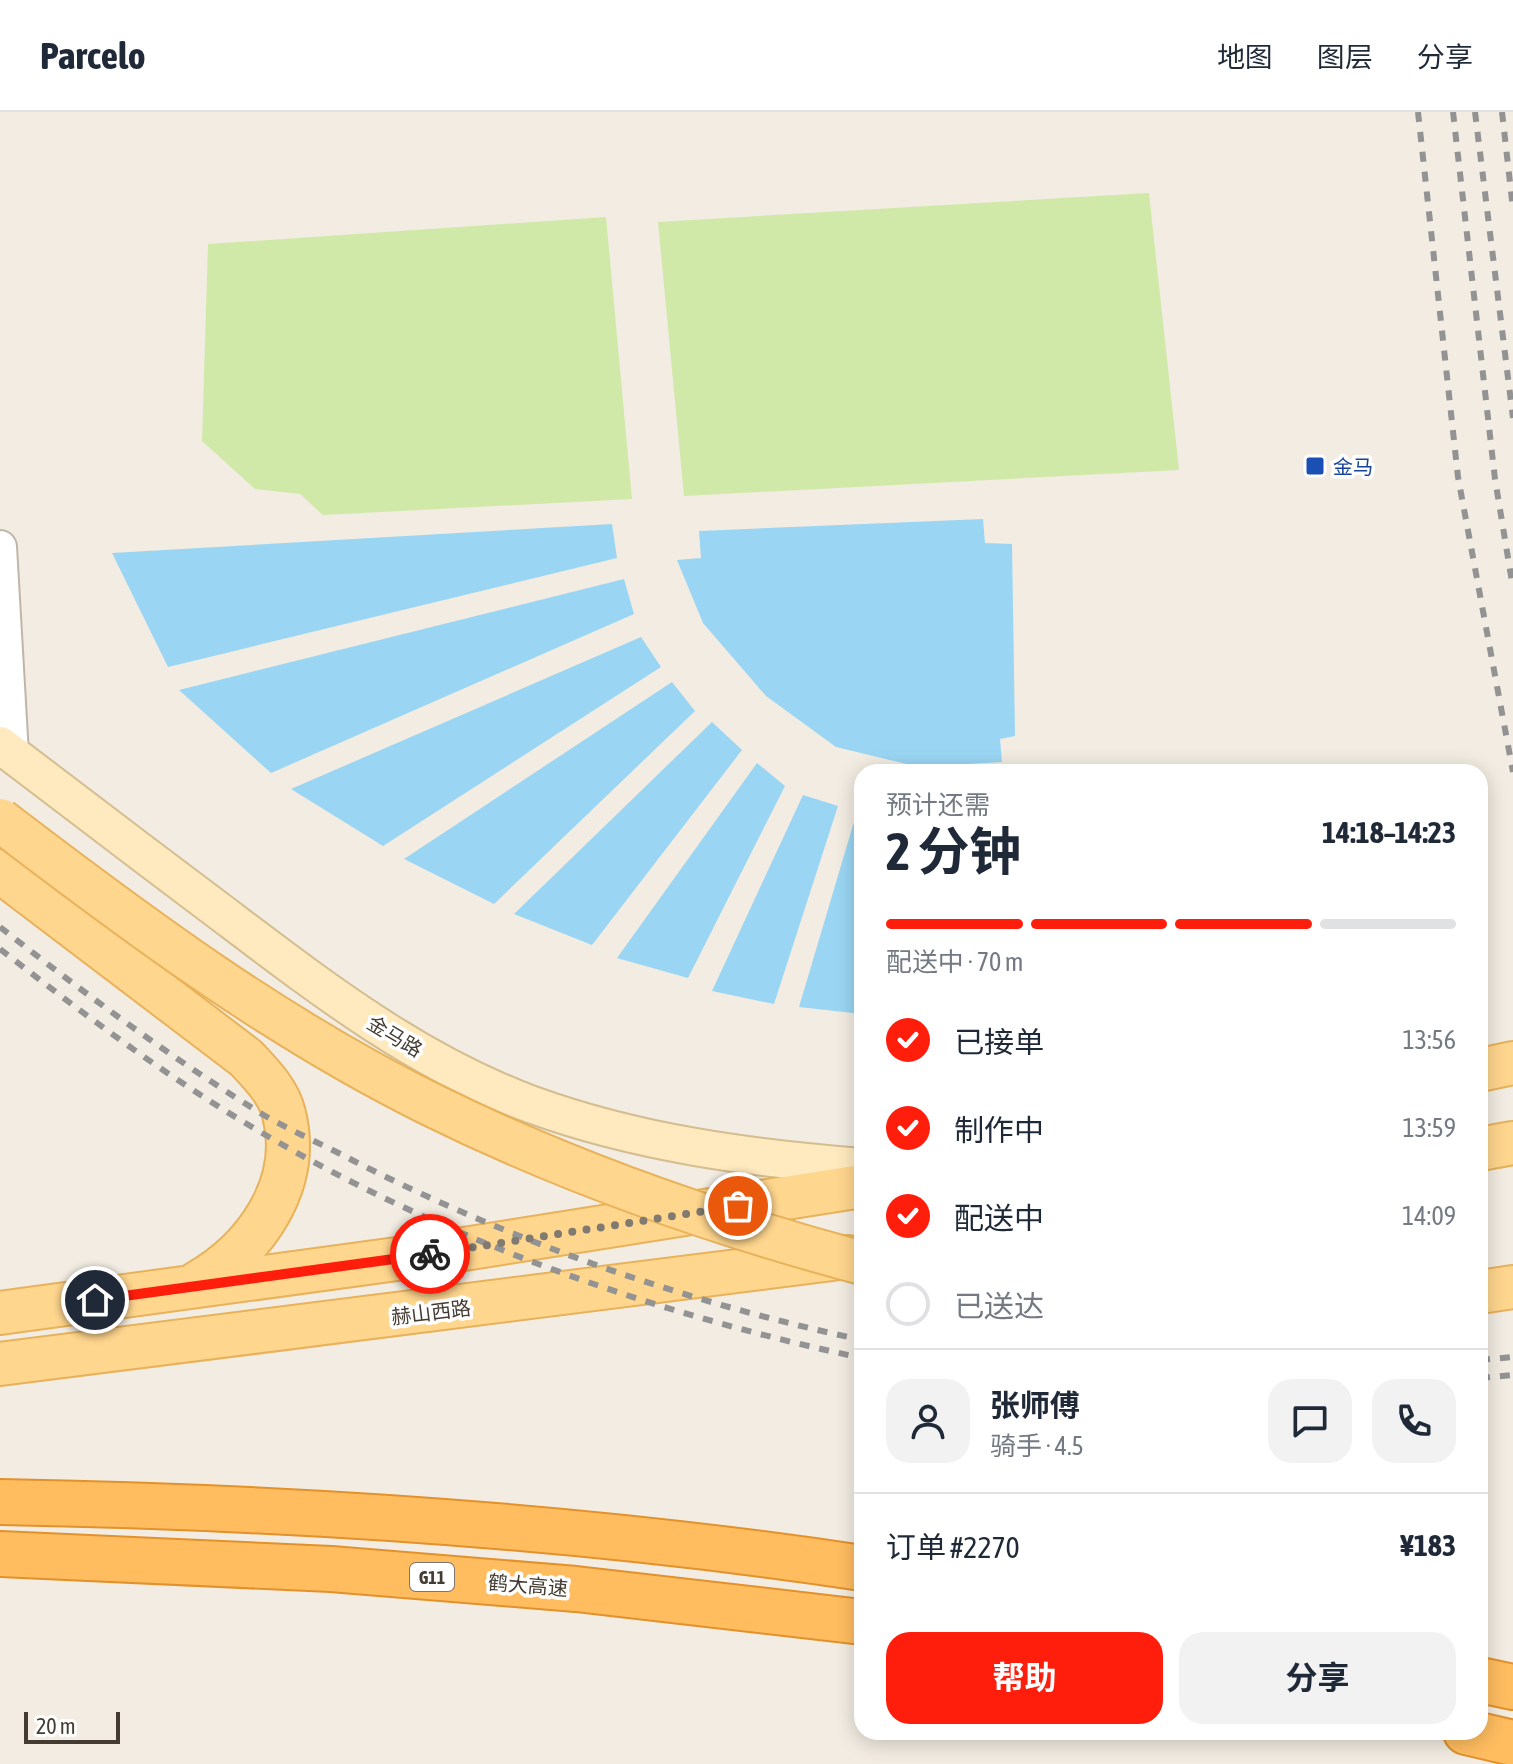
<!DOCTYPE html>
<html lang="zh">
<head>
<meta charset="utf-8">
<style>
	:root { --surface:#fff; --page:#f2f2f3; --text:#1f2937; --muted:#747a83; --line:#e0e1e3; --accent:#ff1d0c }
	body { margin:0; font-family:"Asap Condensed","Noto Sans SC",sans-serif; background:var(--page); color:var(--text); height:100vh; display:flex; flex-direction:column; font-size:30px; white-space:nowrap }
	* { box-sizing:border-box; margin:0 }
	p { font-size:26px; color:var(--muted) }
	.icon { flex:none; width:44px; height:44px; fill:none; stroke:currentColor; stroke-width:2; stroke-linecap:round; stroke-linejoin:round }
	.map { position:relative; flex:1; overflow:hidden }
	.panel { position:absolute; left:854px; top:652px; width:634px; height:976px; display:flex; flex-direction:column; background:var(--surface); border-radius:24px; box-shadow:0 4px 20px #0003 }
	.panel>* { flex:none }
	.scale { position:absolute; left:24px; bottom:20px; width:96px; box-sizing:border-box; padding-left:8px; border:4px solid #443c32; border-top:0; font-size:22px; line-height:28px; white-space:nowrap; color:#443c32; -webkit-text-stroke:6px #fff; paint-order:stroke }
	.pin { position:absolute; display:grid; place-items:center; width:68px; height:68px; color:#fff; margin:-34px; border:4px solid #fff; border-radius:50%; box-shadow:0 2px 8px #0007 }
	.courier { position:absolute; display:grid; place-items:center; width:80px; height:80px; margin:-40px; border:6px solid #ff1d0c; border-radius:50%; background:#fff; color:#222; box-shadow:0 2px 10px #0007 }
	.overview em { font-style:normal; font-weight:700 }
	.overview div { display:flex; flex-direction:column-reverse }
	.overview { display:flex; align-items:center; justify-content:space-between; height:136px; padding:0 32px }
	h1 { font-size:52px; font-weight:700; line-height:60px }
	.bar { display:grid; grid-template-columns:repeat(4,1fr); gap:12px 8px; align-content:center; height:96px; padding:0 32px }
	.bar i { height:10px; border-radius:6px; background:var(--line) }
	.bar .on { background:var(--accent) }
	.bar p { grid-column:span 4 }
	.line { display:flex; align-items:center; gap:20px; padding:0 32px; border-top:2px solid var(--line) }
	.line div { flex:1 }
	.round { display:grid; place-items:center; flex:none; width:84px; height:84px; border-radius:24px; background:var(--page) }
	ol { padding:0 32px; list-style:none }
	li { display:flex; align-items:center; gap:24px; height:88px }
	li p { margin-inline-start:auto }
	li .icon { padding:8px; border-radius:50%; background:var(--accent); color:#fff; stroke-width:4 }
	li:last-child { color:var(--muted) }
	li i { width:44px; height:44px; border:4px solid var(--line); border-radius:50% }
	.button { display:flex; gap:16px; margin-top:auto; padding:16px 32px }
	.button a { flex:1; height:92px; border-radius:24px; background:var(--accent); color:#fff; font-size:32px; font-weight:700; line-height:92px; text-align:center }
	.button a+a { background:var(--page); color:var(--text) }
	header { display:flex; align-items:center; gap:48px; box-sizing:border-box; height:112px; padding:0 40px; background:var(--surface); border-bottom:2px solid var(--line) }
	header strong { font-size:38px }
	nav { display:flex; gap:44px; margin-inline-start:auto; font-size:28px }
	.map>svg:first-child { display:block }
	.green { fill:#d1e9a8 }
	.water { fill:#9ad6f3 }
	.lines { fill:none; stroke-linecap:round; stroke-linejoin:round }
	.tertiary-casing { stroke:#c0b6a8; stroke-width:36 }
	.secondary-casing { stroke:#d4bd8f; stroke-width:40 }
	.primary-casing { stroke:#e8b25a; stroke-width:46 }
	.motorway-casing { stroke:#e3912b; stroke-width:48 }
	.tertiary { stroke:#fff; stroke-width:32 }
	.secondary { stroke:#ffeabf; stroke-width:36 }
	.primary { stroke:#ffd68e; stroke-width:42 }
	.motorway { stroke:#ffbd60; stroke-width:44 }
	.rail { stroke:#939393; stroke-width:6; stroke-dasharray:10 10; stroke-linecap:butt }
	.primary-bridge-casing { stroke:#e8b25a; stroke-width:46; stroke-linecap:butt }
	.primary-bridge { stroke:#ffd68e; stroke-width:42 }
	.done { stroke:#817a70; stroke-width:8; stroke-dasharray:0 14.4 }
	.route { stroke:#ff1d0c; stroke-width:10 }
	.transit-dot { fill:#1a4fb4; stroke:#fff; stroke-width:3 }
	.labels { text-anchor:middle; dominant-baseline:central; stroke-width:7; stroke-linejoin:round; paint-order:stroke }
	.shield { fill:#fff; stroke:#7c7670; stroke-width:2 }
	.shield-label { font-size:18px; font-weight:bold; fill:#443c32 }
	.transit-label { font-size:20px; fill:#164399; stroke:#fff; text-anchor:start }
	.street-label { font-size:20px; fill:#443c32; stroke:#fff }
</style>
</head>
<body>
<header>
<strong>Parcelo</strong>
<nav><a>地图</a><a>图层</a><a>分享</a></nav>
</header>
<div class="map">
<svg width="1513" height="1652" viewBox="0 0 1513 1652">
	<rect width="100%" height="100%" fill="#f2ece2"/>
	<!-- green -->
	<g class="green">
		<path d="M1149 81 1179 358 684 384 658 110Z"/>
		<path d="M606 105 632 387 323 403 300 382 255 377 202 329 208 132Z"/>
	</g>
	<!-- water -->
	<g class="water">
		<path d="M983 407 985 431 1012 432 1015 624 1000 627 1002 650 919 655 836 635 766 584 703 511 677 448 701 446 699 419Z"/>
		<path d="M612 412 617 446 168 555 112 441Z"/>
		<path d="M624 467 634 502 271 661 179 578Z"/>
		<path d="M641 525 661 555 383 734 291 677Z"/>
		<path d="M672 570 695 599 494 792 404 747Z"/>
		<path d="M712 610 742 638 592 833 514 802Z"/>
		<path d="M757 651 785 674 688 866 617 846Z"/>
		<path d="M803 683 838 694 774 892 712 879Z"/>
		<path d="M856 703 862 704V902L799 895Z"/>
	</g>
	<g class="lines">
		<defs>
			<path id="tertiary" d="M0 435 12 643"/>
			<path id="secondary" d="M0 633C76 691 151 748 227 805 322 877 417 950 530 992 637 1031 749 1046 862 1055"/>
			<g id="primary">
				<path d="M0 759 246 946C261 962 279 980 284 1002 302 1073 255 1138 197 1171"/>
				<path d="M1480 958 1513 951"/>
				<path d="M1480 1037 1513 1031"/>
				<path d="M1480 1180 1513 1175"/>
				<path d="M0 1201 426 1143 862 1074"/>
				<path d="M0 1252 848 1145"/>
			</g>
			<g id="motorway">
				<path d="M0 1390C283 1395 582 1414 862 1456"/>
				<path d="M0 1442 331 1457 576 1477 862 1510"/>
				<path d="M1480 1568 1513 1575"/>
				<path d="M1466 1620 1513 1631"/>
			</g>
		</defs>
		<!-- tertiary casing -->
		<use href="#tertiary" class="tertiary-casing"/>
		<!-- secondary casing -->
		<use href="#secondary" class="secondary-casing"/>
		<!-- primary casing -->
		<use href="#primary" class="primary-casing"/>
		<!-- motorway casing -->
		<use href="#motorway" class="motorway-casing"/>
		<!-- tertiary -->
		<use href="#tertiary" class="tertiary"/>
		<!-- secondary -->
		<use href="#secondary" class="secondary"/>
		<!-- primary -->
		<use href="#primary" class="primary"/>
		<!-- motorway -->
		<use href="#motorway" class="motorway"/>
		<!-- rail -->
		<g class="rail">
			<path d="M1418 0 1458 365 1513 660"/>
			<path d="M1453 0 1495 367 1513 476"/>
			<path d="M1475 0 1513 306"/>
			<path d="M1502 0 1513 97"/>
			<path d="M0 815C84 881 171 946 262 1002 291 1019 324 1033 354 1049 515 1131 685 1190 862 1228"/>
			<path d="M0 837C81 900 164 963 252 1015 440 1127 650 1201 862 1246"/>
			<path d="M1480 1248 1513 1245"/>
			<path d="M1480 1266 1513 1263"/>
		</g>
		<defs>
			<path id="primary-bridge" d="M0 708C136 812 276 916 430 992 569 1061 713 1111 862 1151"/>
		</defs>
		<!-- primary-bridge casing -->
		<use href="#primary-bridge" class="primary-bridge-casing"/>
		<!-- primary-bridge -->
		<use href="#primary-bridge" class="primary-bridge"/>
	</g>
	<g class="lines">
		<!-- done -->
		<path class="done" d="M430 1142 738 1094"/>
		<!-- route -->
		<path class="route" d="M95 1188 430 1142"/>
	</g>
	<!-- markers -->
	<rect class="transit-dot" x="1305" y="344" width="20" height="20" rx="4"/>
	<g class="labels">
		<!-- shield labels -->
		<rect class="shield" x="410" y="1451" width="44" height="28" rx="6"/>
		<g class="shield-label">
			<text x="432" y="1465">G11</text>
		</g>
		<!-- transit labels -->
		<g class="transit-label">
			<text x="1333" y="354">金马</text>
		</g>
		<!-- street labels -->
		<g class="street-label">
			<text transform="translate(395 924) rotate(31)">金马路</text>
			<text transform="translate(431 1200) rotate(-7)">赫山西路</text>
			<text transform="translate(528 1473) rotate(5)">鹤大高速</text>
		</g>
	</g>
</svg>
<div class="scale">20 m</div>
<div class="pin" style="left:738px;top:1094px;background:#ea580c"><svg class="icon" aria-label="bag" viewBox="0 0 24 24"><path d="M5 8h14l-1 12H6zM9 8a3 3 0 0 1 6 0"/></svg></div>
<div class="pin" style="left:95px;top:1188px;background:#1f2937"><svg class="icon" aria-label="home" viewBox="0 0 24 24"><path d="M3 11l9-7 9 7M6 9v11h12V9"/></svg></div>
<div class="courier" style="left:430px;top:1142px"><svg class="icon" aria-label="bike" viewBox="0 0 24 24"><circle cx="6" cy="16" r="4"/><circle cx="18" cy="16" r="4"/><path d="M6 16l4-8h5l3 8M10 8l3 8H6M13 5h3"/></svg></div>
<section class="panel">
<div class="overview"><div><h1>2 分钟</h1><p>预计还需</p></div><em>14:18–14:23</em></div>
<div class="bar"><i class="on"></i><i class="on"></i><i class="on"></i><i></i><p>配送中 · 70 m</p></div>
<ol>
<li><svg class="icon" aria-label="check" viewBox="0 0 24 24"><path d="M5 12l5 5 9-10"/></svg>已接单<p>13:56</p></li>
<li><svg class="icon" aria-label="check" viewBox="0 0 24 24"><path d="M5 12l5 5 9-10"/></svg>制作中<p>13:59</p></li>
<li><svg class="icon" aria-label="check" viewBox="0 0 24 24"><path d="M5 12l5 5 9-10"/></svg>配送中<p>14:09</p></li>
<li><i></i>已送达</li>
</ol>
<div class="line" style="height:144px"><a class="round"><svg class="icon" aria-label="person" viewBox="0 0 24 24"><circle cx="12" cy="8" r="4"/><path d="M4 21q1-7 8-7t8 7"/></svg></a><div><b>张师傅</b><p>骑手 · 4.5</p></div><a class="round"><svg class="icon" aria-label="chat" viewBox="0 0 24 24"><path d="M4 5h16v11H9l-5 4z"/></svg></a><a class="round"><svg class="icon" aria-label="phone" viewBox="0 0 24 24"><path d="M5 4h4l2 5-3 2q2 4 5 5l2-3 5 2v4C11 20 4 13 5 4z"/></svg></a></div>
<div class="line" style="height:104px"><div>订单 #2270</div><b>¥183</b></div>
<div class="button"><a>帮助</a><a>分享</a></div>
</section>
</div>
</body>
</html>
